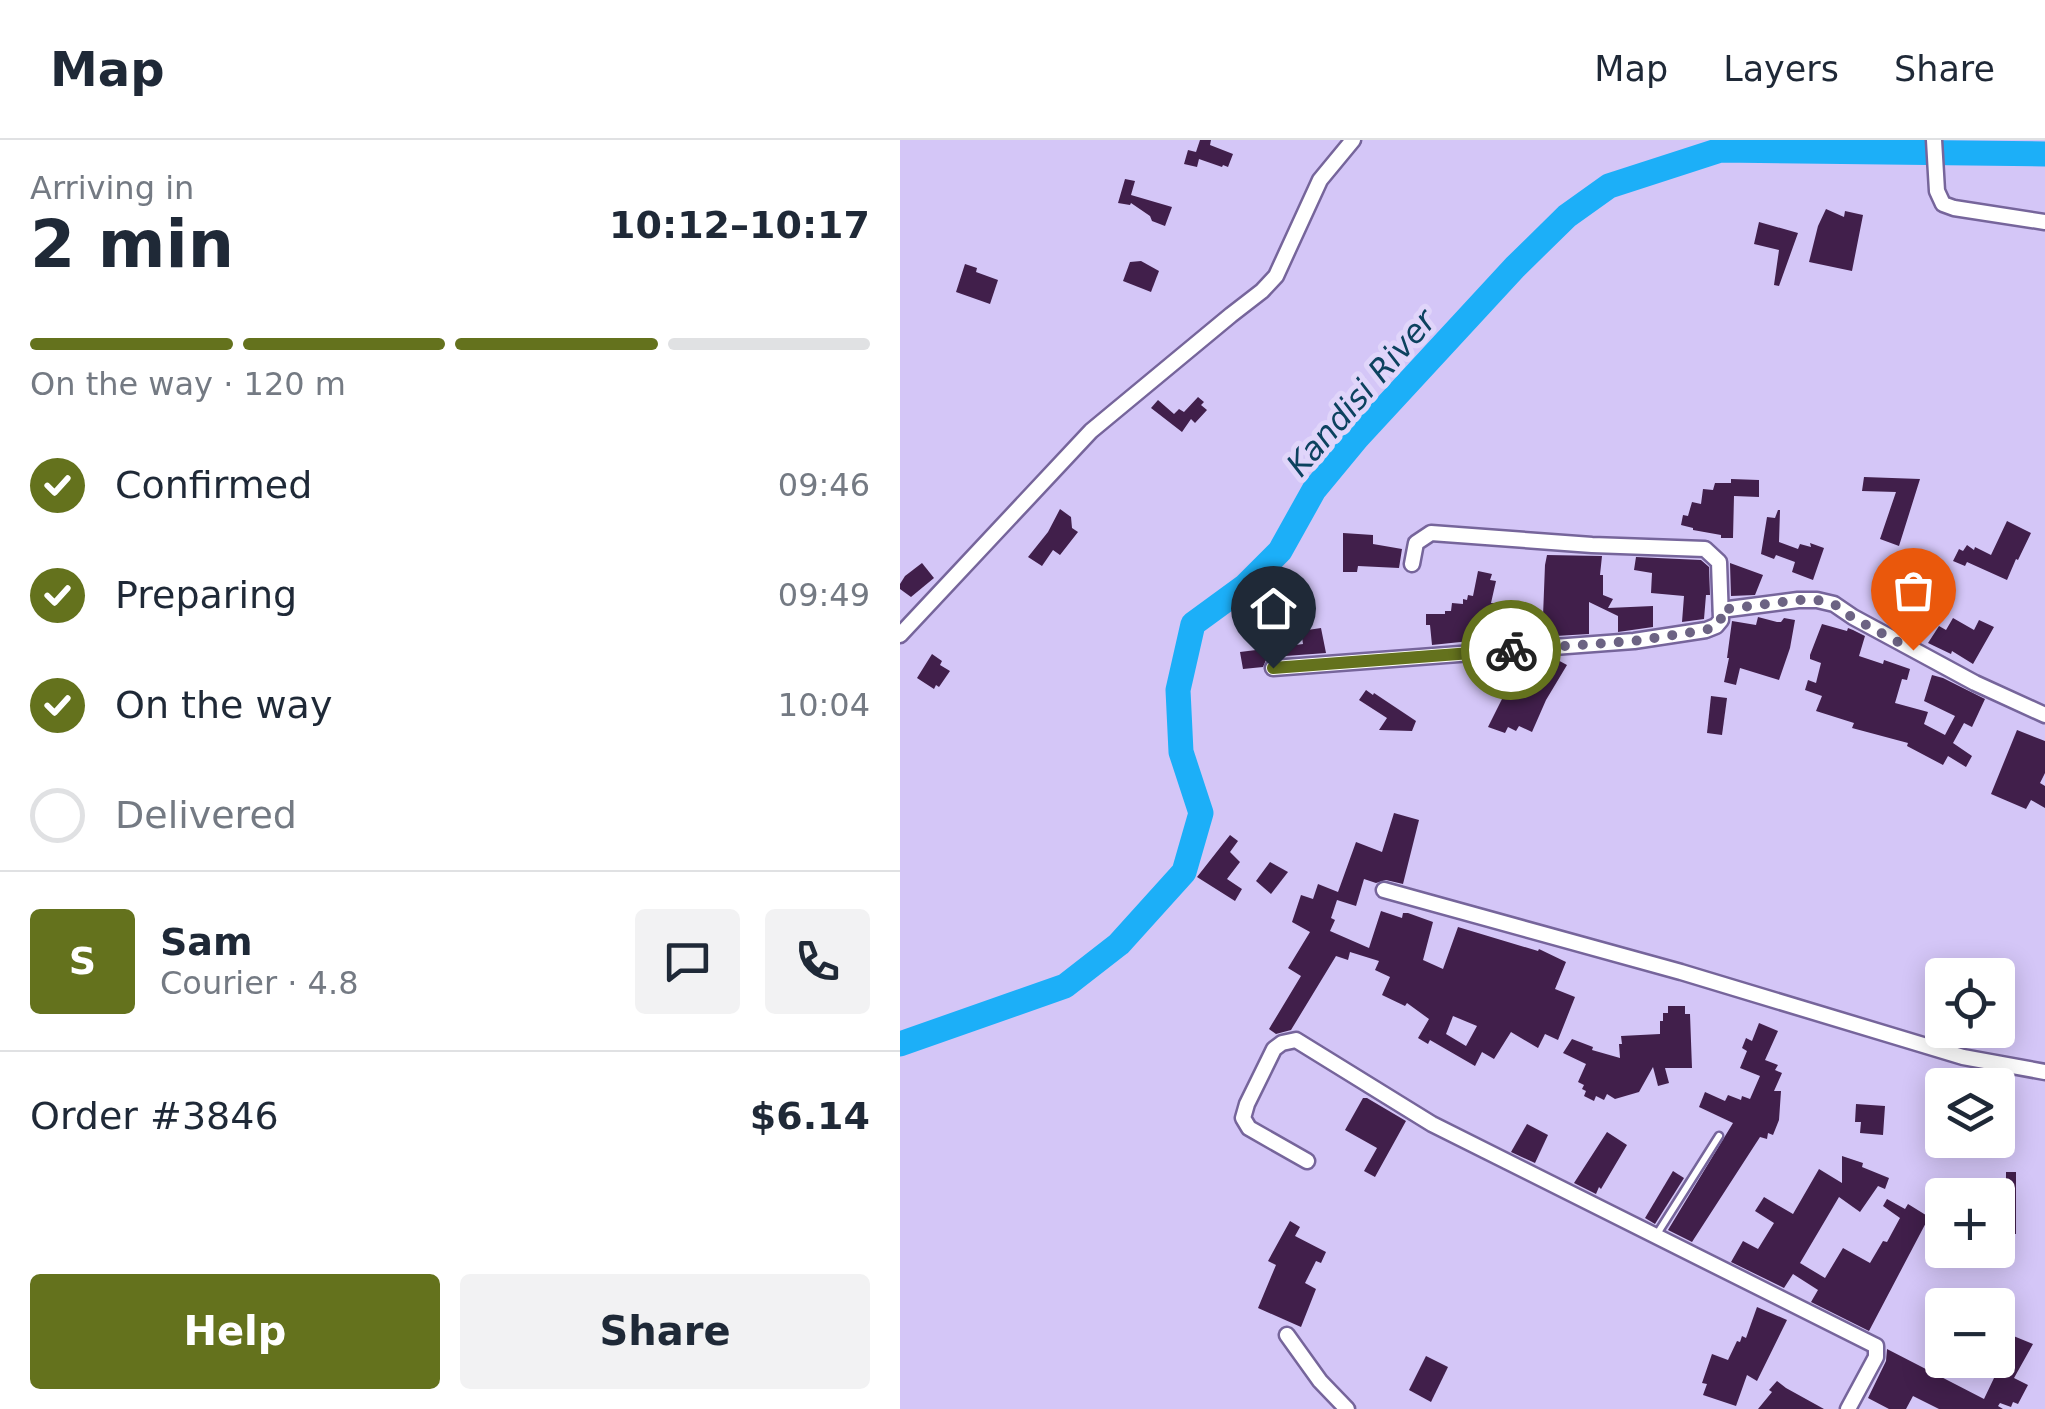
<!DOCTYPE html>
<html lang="en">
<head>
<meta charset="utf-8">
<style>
	:root { --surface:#fff; --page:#f2f2f3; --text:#1f2937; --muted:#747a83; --line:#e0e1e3; --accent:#64721d }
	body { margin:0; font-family:"DejaVu Sans",sans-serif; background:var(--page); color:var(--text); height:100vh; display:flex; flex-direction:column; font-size:38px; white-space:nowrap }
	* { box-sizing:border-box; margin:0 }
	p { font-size:32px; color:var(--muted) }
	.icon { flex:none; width:55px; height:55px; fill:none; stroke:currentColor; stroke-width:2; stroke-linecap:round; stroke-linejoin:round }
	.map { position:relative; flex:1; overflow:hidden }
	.drawer { display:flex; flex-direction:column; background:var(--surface); width:900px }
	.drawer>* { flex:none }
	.controls { position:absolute; left:1025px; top:818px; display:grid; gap:20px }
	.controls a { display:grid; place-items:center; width:90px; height:90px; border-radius:10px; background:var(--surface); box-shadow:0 5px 25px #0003; font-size:50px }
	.pin { position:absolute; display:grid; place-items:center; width:85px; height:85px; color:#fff; margin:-102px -42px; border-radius:50% 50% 50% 0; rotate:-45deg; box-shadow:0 0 10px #0007 }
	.pin .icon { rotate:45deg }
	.courier { position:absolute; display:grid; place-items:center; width:100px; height:100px; margin:-50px; border:8px solid #64721d; border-radius:50%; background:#fff; color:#222; box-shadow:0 2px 12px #0007 }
	.headline em { font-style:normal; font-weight:600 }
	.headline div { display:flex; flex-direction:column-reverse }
	.headline { display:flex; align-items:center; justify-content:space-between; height:170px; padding:0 30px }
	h1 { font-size:65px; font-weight:600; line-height:75px }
	.bar { display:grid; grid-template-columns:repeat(4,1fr); gap:15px 10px; align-content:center; height:120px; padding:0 30px }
	.bar i { height:12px; border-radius:8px; background:var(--line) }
	.bar .on { background:var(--accent) }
	.bar p { grid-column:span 4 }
	.line { display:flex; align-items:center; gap:25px; padding:0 30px; border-top:2px solid var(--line) }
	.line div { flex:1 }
	.round { display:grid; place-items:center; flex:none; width:105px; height:105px; border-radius:10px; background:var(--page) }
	ol { padding:0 30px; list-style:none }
	li { display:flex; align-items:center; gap:30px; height:110px }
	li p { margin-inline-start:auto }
	li .icon { padding:10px; border-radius:50%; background:var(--accent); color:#fff; stroke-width:4 }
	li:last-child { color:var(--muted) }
	li i { width:55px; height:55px; border:5px solid var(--line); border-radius:50% }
	.action { display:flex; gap:20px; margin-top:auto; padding:20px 30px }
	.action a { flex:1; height:115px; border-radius:10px; background:var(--accent); color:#fff; font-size:40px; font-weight:600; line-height:115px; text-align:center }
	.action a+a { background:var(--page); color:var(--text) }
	header { display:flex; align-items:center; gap:60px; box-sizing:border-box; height:140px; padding:0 50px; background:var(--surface); border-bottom:2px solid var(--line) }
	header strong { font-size:48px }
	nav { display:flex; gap:55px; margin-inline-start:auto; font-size:35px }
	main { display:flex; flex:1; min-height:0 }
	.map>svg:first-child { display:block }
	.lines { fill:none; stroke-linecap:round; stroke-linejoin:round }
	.river { stroke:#1caff8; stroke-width:25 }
	.building { fill:#411f4b; fill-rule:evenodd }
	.service-casing { stroke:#76659b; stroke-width:11 }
	.minor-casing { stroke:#76659b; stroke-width:19 }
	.service { stroke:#fff; stroke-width:6 }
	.minor { stroke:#fff; stroke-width:14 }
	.done { stroke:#6c6383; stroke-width:10; stroke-dasharray:0 18 }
	.route { stroke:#64721d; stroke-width:12 }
	.labels { text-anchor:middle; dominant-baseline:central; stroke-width:10; stroke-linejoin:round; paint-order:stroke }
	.water-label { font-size:32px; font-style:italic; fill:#0c425f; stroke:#e0d5fa }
</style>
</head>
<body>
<header>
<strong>Map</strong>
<nav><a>Map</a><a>Layers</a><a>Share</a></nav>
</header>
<main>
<section class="drawer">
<div class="headline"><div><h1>2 min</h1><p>Arriving in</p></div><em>10:12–10:17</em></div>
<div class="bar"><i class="on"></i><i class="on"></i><i class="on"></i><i></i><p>On the way · 120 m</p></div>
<ol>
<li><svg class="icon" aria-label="check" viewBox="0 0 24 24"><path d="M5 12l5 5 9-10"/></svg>Confirmed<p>09:46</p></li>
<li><svg class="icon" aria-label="check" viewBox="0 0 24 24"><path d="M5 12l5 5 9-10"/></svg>Preparing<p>09:49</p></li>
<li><svg class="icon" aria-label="check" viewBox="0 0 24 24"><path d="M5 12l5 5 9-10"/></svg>On the way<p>10:04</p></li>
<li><i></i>Delivered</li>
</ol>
<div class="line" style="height:180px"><b class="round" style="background:var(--accent);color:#fff">S</b><div><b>Sam</b><p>Courier · 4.8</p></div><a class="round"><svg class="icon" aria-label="chat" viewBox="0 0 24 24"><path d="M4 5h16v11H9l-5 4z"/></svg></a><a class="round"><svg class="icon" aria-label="phone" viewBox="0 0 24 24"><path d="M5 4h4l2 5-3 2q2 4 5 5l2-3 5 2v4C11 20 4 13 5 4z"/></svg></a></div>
<div class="line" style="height:130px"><div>Order #3846</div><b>$6.14</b></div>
<div class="action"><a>Help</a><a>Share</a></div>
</section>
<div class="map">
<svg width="1145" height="1269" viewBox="0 0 1145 1269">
	<rect width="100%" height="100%" fill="#d4c6f7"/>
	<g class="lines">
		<!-- river -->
		<path class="river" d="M0 904 165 846 219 804 284 732 301 673 281 612 278 550 293 484 345 446 380 411 414 350 457 298 615 127 667 76 709 46 820 10 1145 14"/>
	</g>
	<!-- building -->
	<g class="building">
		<path d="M300 0H311L310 5 333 14 328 27 323 25 322 27 299 19 297 27 284 24 288 10 296 12Z"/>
		<path d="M225 39 235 41 231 55 272 67 265 86 252 81 250 76 231 63 230 65 218 63Z"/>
		<path d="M926 69 944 77 945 71 963 75 952 131 909 122 918 86Z"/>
		<path d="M859 82 898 93 879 146 874 145 879 110 854 104Z"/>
		<path d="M241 121 259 131 251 152 223 141 230 122Z"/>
		<path d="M65 124 77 128 76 132 98 140 90 164 56 152Z"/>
		<path d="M298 257 304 262 301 265 307 270 295 283 291 279 282 292 251 268 258 260 274 274 279 269 284 272Z"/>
		<path d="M964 337 1020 339 999 406 980 399 996 352 962 351Z"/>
		<path d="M831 339 859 340V357L834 356 833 398H821V395L793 390V388L781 385 783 375 788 376 792 362 801 364 803 349 813 350 815 343H831Z"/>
		<path d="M160 369 171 377 172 388 178 392 160 415 153 410 142 426 128 417 148 392Z"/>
		<path d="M878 370H880L879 402 898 409 900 404 911 407 910 403 924 408 913 440 892 432 895 422 876 415 874 419 861 414 867 377 875 378Z"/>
		<path d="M1107 381 1131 393 1118 420 1116 419 1107 440 1067 422 1065 426 1053 421 1059 409 1063 411 1067 405 1074 410 1075 407 1091 415Z"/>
		<path d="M443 393 473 395V404L502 409 499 428 458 426 457 432H443Z"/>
		<path d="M647 415 702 416 700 435H703V455L713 459 708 468 753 466V487L718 492V476L689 462V494L639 497 614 495V482H621V475L643 476 645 425Z"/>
		<path d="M736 417 801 420 809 427 810 455H806L804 479 782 482 784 456 751 453 752 433 734 430Z"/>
		<path d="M22 423 34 438 11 457 0 449V444L5 436Z"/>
		<path d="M830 423 863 435 855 455 831 456Z"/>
		<path d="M578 431 592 434 590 440 596 441 591 463H594L591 488 589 487V499L532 505 530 485H526V474H545V471H551L552 463 563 464V459L567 460 568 455 573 456Z"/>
		<path d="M858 477 877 482H881L884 478 895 480 890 508 879 540 840 528 836 545 824 542 829 518H827L832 481 856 485Z"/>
		<path d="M1053 478 1074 490 1079 480 1094 487 1073 524 1052 511 1051 514 1028 503 1039 486 1046 490Z"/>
		<path d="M922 484 947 491 948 488 953 490 965 496 959 516 983 524 984 520 1010 529 1007 540 1002 539 995 563 1028 572 1024 584 1045 595 1055 576 1024 561 1032 535 1043 538 1085 559 1072 587 1064 583 1053 603 1072 616 1066 627 1048 616 1043 625 1007 606 1008 603 952 588 954 583 916 571 922 556 905 550 908 540 916 543 921 523 910 519V515Z"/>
		<path d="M421 488 426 513 372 517 366 520 363 527 343 529 340 512 403 504 401 491Z"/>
		<path d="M32 514 42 521 40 525 50 531 39 547 36 545 34 549 17 538Z"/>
		<path d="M654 518 667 525 646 560 632 592 619 586 616 591 608 587 605 593 588 587 610 543 594 533 599 524 615 533 621 520 633 526 637 519Z"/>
		<path d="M466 550 473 555 474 553 516 581 512 591 479 590 487 578 459 560Z"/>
		<path d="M811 556 827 558 822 595 807 593Z"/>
		<path d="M1117 590 1145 601V633L1140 643 1145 646V668L1131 660 1126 669 1091 654Z"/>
		<path d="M494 673 519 680 503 744 486 740 476 743 464 739 456 766 437 760 431 778 435 780 430 791 469 808 481 771 502 778 503 773H508L533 782 523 820 543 829 558 787 638 811 639 809 666 822 655 849 675 857 658 900 645 894 638 908 611 892 594 919 582 912 575 926 530 900 528 904 518 898 529 879 507 863 505 866 482 855 490 837 475 830 479 821 450 812 448 820 436 816 391 890 376 894 369 889 401 836 388 828 410 792 392 782 401 755 413 759 418 744 438 752 456 702 482 712ZM553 876 577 886 566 906 546 894Z"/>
		<path d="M330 695 338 701 330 712 340 722 327 739 342 749 335 761 297 737Z"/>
		<path d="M370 722 388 732 371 754 356 741Z"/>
		<path d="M768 866H785V874H790L792 928H765L769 943 758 946 753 927 739 952 715 959 707 954 704 960 696 956 694 961 684 956 686 951 682 949 684 945 678 942 686 924 663 913 672 899 693 907 692 910 720 918 719 904H722L721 896 760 894V881H763V873H768Z"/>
		<path d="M859 883 878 891 865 920 878 925 875 930 882 933 874 951H881L879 980 873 995 868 993 867 999 860 997 792 1102 768 1090 833 983 799 967 805 952 825 961 828 955 841 960 842 956 850 959 860 936 840 928 847 911 842 908 846 898 852 901Z"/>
		<path d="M463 958H467L506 981 475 1037 464 1031 477 1008 445 990Z"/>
		<path d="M956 964 985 966 983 995 960 993 961 982H955Z"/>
		<path d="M627 984 648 995 635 1023 611 1012Z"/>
		<path d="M707 992 727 1005 701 1049 699 1047 696 1054 674 1043Z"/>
		<path d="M942 1016 963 1023 962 1027 989 1038 985 1049 978 1046 960 1072 939 1057 900 1123 925 1138 943 1108 970 1123 983 1101 987 1102 1000 1078 983 1066 987 1059 1005 1069 1008 1064 1029 1077 969 1191 911 1162 918 1150 893 1134 884 1148 831 1122 843 1101 858 1109 874 1083 855 1071 864 1057 893 1074 919 1029 942 1043Z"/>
		<path d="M773 1031 784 1038 755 1084 745 1078Z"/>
		<rect x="1106" y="1032" width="10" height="62"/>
		<path d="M390 1081 400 1087 395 1096 426 1112 421 1123 416 1121 405 1143 416 1149 401 1187 358 1168 376 1125 368 1121Z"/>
		<path d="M857 1167 887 1180 857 1241 847 1235 836 1266 803 1255 807 1244 802 1243 812 1214 828 1220 837 1201 840 1202 842 1196 846 1198Z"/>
		<path d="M1111 1195 1133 1204 1114 1238 1128 1245 1118 1264 1113 1262 1111 1267 1100 1263 1098 1266 1103 1269H1039L1013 1256 1006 1269H989L968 1258 986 1221 987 1209 1084 1259 1094 1238 1090 1236Z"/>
		<path d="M526 1216 548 1227 531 1262 509 1250Z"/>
		<path d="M877 1241 886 1248 924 1269H858L872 1252 869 1250Z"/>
	</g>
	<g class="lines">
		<defs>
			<path id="service" d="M757 1094 819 996"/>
			<g id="minor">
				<path d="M1034 0 1037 51 1043 64 1054 68 1145 82"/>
				<path d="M821 470 898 460H917L934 464 953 477 1075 543 1145 575"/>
				<path d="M0 495 191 291 331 175 362 151 376 136 420 40 453 0"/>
				<path d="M373 528 734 501 806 490 816 486 821 480 819 422 805 409 692 405 531 393 516 403 512 424"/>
				<path d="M484 750 781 832 1063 917 1145 932"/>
				<path d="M407 1021 349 988 343 978 347 964 374 909 382 903 396 900 532 984 976 1206V1217L948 1269"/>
				<path d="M387 1195 420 1241 447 1269"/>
			</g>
		</defs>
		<!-- service casing -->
		<use href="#service" class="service-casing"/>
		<!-- minor casing -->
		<use href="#minor" class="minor-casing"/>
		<!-- service -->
		<use href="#service" class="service"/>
		<!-- minor -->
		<use href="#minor" class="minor"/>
	</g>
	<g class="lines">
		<!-- done -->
		<path class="done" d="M611 510 734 501 806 490 816 486 821 480 820 470 898 460H917L934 464 953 478 1013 510"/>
		<!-- route -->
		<path class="route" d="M373 528 611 510"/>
	</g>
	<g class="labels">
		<!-- water labels -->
		<g class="water-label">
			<text transform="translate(461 253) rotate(-49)">Kandisi River</text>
		</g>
	</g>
</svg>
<div class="controls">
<a><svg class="icon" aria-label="locate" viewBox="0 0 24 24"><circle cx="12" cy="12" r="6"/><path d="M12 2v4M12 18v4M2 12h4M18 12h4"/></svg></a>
<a><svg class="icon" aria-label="layers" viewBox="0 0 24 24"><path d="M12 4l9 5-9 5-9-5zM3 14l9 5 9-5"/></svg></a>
<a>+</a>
<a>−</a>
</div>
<div class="pin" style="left:1013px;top:510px;background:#ea580c"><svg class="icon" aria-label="bag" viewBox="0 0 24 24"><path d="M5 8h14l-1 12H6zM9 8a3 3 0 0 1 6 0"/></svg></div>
<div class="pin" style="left:373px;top:528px;background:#1f2937"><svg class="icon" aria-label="home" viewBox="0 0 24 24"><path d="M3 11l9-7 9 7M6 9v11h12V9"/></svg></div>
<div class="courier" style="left:611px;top:510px"><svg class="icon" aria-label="bike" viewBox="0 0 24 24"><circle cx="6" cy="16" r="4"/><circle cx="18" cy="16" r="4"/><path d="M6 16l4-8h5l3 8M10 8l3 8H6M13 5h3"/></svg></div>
</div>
</main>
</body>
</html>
